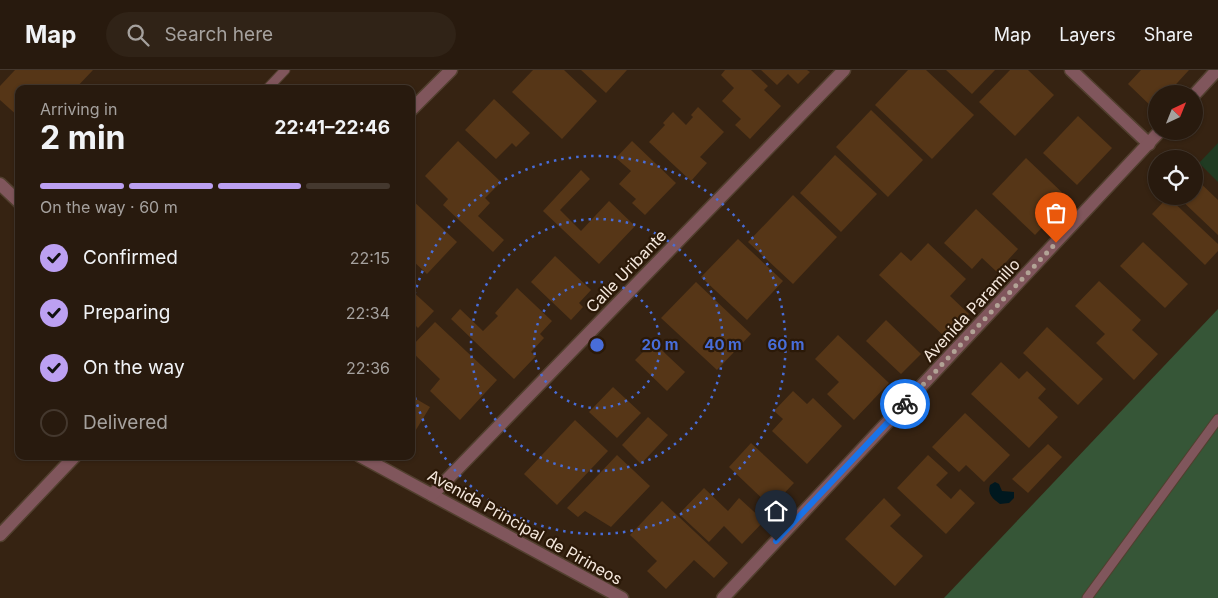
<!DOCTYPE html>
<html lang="en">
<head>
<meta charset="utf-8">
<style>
	:root { --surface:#281a0e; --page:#302317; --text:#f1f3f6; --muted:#a5a19e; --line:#44382e; --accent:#bca0f2 }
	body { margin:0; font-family:Inter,sans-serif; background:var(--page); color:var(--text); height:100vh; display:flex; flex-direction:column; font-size:19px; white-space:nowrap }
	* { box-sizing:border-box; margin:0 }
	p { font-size:16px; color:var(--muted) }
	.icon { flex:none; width:28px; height:28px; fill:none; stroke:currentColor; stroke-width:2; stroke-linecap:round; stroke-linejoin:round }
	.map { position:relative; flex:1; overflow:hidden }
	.sheet { position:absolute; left:15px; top:15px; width:400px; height:375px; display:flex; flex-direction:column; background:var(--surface); border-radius:10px; box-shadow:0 1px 4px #0004,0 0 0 1px var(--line) }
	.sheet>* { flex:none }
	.needle { width:32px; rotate:43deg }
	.controls { position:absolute; left:1148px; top:15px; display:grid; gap:10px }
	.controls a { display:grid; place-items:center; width:55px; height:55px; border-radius:50%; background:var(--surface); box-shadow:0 1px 4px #0004,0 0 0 1px var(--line); font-size:25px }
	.pin { position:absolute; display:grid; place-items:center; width:42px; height:42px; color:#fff; margin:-51px -21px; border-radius:50% 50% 50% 0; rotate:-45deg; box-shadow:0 0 5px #0007 }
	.pin .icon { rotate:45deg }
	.courier { position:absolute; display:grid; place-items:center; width:50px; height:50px; margin:-25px; border:4px solid #1a73e8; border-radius:50%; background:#fff; color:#222; box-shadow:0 1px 6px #0007 }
	.head em { font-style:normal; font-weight:700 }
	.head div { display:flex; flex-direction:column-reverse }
	.head { display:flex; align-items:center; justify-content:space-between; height:85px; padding:0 25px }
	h1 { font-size:32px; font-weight:700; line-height:38px }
	.bar { display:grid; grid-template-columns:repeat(4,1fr); gap:8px 5px; align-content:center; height:60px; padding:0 25px }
	.bar i { height:6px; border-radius:4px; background:var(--line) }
	.bar .active { background:var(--accent) }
	.bar p { grid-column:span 4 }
	ol { padding:0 25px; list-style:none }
	li { display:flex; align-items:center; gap:15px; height:55px }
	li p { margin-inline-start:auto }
	li .icon { padding:5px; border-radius:50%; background:var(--accent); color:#111; stroke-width:4 }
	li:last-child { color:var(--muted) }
	li i { width:28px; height:28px; border:2px solid var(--line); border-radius:50% }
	header { display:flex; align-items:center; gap:30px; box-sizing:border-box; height:70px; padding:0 25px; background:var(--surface); border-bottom:1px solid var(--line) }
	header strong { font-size:24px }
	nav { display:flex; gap:28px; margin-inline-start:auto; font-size:18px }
	.search { width:350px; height:45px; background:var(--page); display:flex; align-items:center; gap:12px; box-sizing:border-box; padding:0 18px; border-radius:28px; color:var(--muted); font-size:19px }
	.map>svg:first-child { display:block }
	.green { fill:#203b22 }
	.forest { fill:#365637 }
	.water { fill:#00181f }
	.building { fill:#563617 }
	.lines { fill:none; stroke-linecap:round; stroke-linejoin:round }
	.service-casing { stroke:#513f2e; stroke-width:11 }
	.minor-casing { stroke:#513f2e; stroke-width:15 }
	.service { stroke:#80565c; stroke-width:9 }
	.minor { stroke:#80565c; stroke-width:12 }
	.done { stroke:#b2a396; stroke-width:5; stroke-dasharray:0 9 }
	.route { stroke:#1a73e8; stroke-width:6 }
	.ring { fill:none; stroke:#486dd9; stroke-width:2.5; stroke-dasharray:2.5 5 }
	.labels { text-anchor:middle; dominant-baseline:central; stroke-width:4.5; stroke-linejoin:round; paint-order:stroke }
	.street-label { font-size:16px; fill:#f5e8dd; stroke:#2b1908 }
	.centre { fill:#486dd9; stroke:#2b1908; stroke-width:2.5 }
	.ring-label { font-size:15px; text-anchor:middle; font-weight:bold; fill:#486dd9; stroke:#2b1908; stroke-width:4.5; stroke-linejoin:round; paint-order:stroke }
</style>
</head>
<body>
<header>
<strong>Map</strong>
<div class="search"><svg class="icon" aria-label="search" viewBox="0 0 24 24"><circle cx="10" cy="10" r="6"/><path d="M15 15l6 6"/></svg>Search here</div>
<nav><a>Map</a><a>Layers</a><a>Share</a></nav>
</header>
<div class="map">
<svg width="1218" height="528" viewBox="0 0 1218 528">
	<rect width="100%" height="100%" fill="#362312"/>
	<!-- green -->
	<path class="green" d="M1218 73V112L1199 93Z"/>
	<!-- forest -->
	<path class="forest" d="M1218 239V528H944Z"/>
	<!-- water -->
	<path class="water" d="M995 412 999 414 1002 421 1014 422V428L1009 433 1000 434C993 429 987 424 990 415Z"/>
	<!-- building -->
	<g class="building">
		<path d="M15 0H93L75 19H19V47L0 30V16Z"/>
		<path d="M533 0H564L597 31 562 69 512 22Z"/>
		<path d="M581 0H627L606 23Z"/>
		<path d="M725 0H751L768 16 764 20 781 36 750 69 735 55 741 49 722 31 734 18 721 5Z"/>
		<path d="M761 0H807L810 2 798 14 788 4 777 15Z"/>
		<path d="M908 0H926L974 45 932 89 875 35Z"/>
		<path d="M946 0H995L972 24Z"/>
		<path d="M1010 0H1028L1054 25 1015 66 979 32Z"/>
		<path d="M1141 0H1189L1167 24H1156V35L1153 38 1128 14Z"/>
		<path d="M494 29 530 63 516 77 512 73 496 89 465 60Z"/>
		<path d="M698 37 724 62 700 87 707 93 691 111 649 72 665 55 663 53 673 42 686 55 693 47 691 45Z"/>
		<path d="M871 40 923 90 888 127 836 77Z"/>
		<path d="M1078 46 1112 78 1077 115 1043 83Z"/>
		<path d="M458 71 501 112 485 128 490 133 478 146 504 170 493 182 443 135 448 129 425 106Z"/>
		<path d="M632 71 676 113 645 145 632 133 636 129 619 114 631 101 616 88Z"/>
		<path d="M835 85 877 124 841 162 800 123Z"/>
		<path d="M1026 88 1069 129 1035 165 992 124Z"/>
		<path d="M581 100 590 109 560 140 581 161 609 131 635 156 599 194 543 141Z"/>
		<path d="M1194 107 1218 130V165L1177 126H1194Z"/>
		<path d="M793 125 837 167 793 214 748 172Z"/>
		<path d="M1168 127 1218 174V181L1205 195 1152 144Z"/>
		<path d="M411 129 457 172 427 204 411 189Z"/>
		<path d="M976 139 1018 179 997 202 982 188 972 199 944 173Z"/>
		<path d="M738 169 783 211 747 250 701 207Z"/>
		<path d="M1143 172 1188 214 1165 238 1120 196Z"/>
		<path d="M928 173 966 209 950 226 969 244 946 268 879 205 901 182 911 191Z"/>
		<path d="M555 186 591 220 579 233 583 237 571 250 531 212Z"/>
		<path d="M1099 211 1141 250 1132 260 1158 284 1134 310 1096 273 1105 264 1075 236Z"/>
		<path d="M696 212 751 264 717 300 661 248Z"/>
		<path d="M517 218 552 251 540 264 544 268 531 282 536 286 514 309 451 249 460 239 483 261 498 246 495 243Z"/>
		<path d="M411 220 434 241 418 258 411 251Z"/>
		<path d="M886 250 921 284 901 304 866 271Z"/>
		<path d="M435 252 497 310 460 350 430 321 440 309 411 281V277Z"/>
		<path d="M1047 257 1103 309 1078 335 1023 283Z"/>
		<path d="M838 265 889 313 854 350 827 324 839 312 815 289Z"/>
		<path d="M653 272 685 302 667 321 635 290Z"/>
		<path d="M1001 292 1019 309 1027 301 1046 319 1038 328 1058 347 1029 378 971 324Z"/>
		<path d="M613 317 641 343 617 368 589 342Z"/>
		<path d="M793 321 807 334 813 328 842 356 807 394 772 361 783 349 774 341Z"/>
		<path d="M411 326 430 337 411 368Z"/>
		<path d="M965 343 1010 385 984 412 966 395 959 402 932 377Z"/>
		<path d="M648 347 668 365 641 394 622 375Z"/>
		<path d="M575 350 608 381 557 435 524 404Z"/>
		<path d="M751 373 794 413 771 437 729 397Z"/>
		<path d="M1048 374 1062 387 1028 423 1012 409Z"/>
		<path d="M617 385 650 416 611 457 585 441 578 447 567 438Z"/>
		<path d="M928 385 948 403 936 415 951 429 960 419 975 433 946 464 897 418Z"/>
		<path d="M704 418 728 441 739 428 764 451 742 474 724 456 709 472 679 444Z"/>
		<path d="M884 428 901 445 890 456 923 486 895 516 845 469Z"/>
		<path d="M662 431 728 493 714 508 694 490 666 519 647 501 657 491 630 465Z"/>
	</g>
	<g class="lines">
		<defs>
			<g id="service">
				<path d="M267 19 285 0"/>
				<path d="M1087 528 1218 349"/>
			</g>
			<g id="minor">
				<path d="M1071 0 1149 74"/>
				<path d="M1194 25 1217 0"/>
				<path d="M411 40 451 0"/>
				<path d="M0 114 19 132"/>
				<path d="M360 386 622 528"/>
				<path d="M432 425 844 0"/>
				<path d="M0 465 75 386"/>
				<path d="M723 528 1160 61"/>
			</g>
		</defs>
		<!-- service casing -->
		<use href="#service" class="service-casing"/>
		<!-- minor casing -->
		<use href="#minor" class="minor-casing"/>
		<!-- service -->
		<use href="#service" class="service"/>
		<!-- minor -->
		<use href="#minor" class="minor"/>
	</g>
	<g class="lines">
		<!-- done -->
		<path class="done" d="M905 334 1056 173"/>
		<!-- route -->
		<path class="route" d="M776 471 905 334"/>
	</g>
	<!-- distance rings -->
	<g class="ring">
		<circle cx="597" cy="275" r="63"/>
		<circle cx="597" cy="275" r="126"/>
		<path d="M411 239A189 189 0 1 1 411 311"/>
	</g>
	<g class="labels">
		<!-- street labels -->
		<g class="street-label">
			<text transform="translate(626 201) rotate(-46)">Calle Uribante</text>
			<text transform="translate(971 240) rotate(-47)">Avenida Paramillo</text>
			<text transform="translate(525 457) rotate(29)">Avenida Principal de Pirineos</text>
		</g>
	</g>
	<circle cx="597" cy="275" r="8" class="centre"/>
	<g class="ring-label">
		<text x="660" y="280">20 m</text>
		<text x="723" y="280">40 m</text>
		<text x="786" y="280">60 m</text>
	</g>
</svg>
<div class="controls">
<a><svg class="needle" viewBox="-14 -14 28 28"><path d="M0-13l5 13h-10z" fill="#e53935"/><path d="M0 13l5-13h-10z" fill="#a5a19e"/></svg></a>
<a><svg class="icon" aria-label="locate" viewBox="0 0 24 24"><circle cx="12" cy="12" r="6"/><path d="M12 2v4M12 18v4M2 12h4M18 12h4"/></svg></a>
</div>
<div class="pin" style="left:1056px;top:173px;background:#ea580c"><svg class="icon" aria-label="bag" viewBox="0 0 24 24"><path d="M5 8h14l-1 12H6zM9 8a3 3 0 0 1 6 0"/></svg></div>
<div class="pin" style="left:776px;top:471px;background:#1f2937"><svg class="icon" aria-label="home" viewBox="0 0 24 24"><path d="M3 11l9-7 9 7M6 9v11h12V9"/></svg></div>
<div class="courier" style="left:905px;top:334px"><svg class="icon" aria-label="bike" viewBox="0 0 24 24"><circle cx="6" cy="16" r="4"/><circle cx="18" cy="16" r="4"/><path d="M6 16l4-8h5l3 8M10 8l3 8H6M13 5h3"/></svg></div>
<section class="sheet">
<div class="head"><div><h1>2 min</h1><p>Arriving in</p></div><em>22:41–22:46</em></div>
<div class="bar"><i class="active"></i><i class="active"></i><i class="active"></i><i></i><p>On the way · 60 m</p></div>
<ol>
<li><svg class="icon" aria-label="check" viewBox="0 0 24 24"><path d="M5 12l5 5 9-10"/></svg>Confirmed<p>22:15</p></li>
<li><svg class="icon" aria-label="check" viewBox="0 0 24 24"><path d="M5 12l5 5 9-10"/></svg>Preparing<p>22:34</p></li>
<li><svg class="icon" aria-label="check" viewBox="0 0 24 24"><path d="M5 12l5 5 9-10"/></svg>On the way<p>22:36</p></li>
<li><i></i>Delivered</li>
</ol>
</section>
</div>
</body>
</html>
